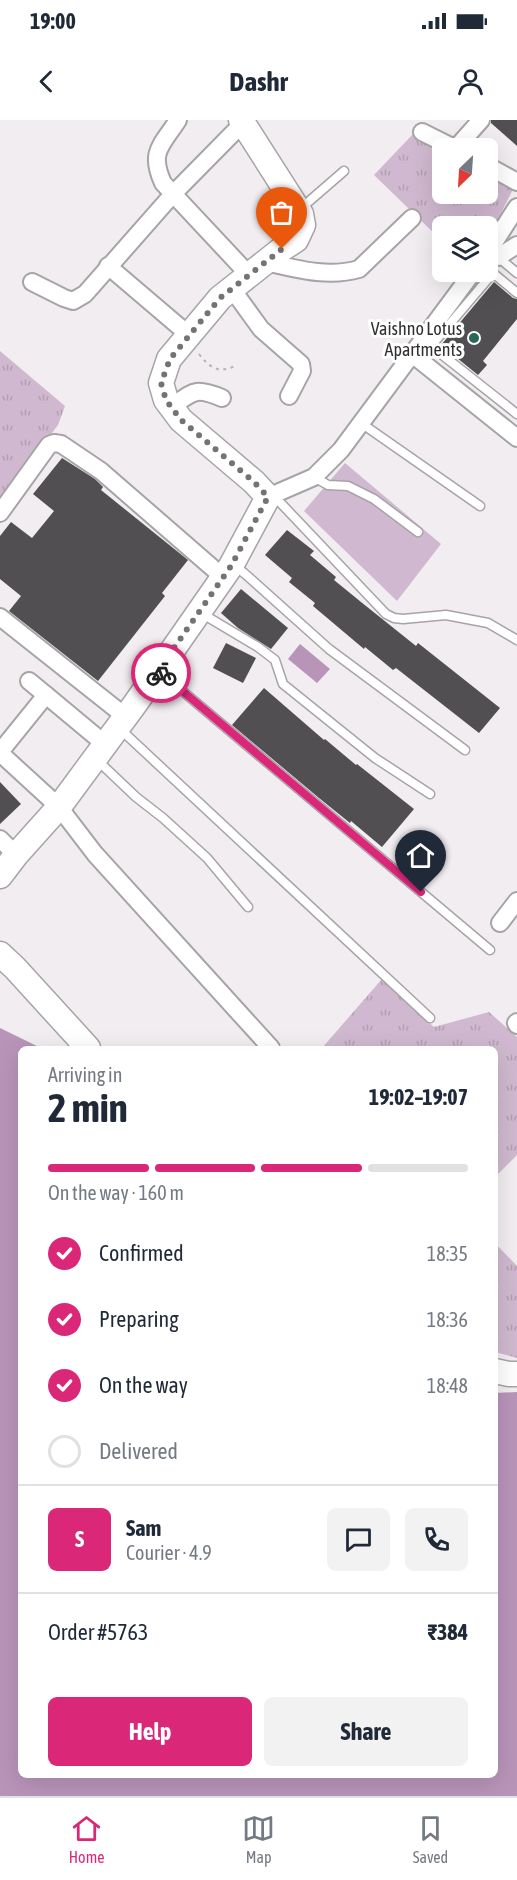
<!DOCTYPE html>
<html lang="en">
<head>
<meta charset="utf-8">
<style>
	:root { --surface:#fff; --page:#f2f2f3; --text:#1f2937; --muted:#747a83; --line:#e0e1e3; --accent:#db2777 }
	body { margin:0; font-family:"Asap Condensed",sans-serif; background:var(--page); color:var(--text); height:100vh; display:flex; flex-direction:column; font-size:22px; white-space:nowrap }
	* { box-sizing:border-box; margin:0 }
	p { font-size:20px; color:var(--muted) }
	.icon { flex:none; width:33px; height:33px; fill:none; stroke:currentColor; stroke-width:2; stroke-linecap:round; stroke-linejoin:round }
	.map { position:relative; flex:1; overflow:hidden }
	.panel { position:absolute; left:18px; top:926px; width:480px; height:732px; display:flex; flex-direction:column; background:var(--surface); border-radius:9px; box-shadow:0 6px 24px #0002 }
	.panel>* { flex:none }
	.needle { width:39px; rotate:205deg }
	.fabs { position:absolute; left:432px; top:18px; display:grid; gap:12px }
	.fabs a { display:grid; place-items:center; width:66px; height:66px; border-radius:9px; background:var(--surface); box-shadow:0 6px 24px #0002; font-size:30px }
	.pin { position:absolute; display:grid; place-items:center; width:51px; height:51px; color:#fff; margin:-62px -26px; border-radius:50% 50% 50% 0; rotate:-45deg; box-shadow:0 0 6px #0007 }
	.pin .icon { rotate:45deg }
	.courier { position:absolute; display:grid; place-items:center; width:60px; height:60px; margin:-30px; border:4px solid #db2777; border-radius:50%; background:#fff; color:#222; box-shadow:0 2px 8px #0007 }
	.head em { font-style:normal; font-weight:700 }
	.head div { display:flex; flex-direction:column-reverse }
	.head { display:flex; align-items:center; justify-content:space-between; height:102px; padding:0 30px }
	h1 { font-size:39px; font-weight:700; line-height:45px }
	.bar { display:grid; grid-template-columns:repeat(4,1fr); gap:9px 6px; align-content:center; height:72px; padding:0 30px }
	.bar i { height:8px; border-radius:4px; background:var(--line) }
	.bar .active { background:var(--accent) }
	.bar p { grid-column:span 4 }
	.line { display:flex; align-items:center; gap:15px; padding:0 30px; border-top:2px solid var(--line) }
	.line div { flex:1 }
	.round { display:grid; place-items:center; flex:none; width:63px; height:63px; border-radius:9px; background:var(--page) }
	ol { padding:0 30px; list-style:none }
	li { display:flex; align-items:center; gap:18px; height:66px }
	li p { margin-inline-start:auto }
	li .icon { padding:6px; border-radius:50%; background:var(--accent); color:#fff; stroke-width:4 }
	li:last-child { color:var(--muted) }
	li i { width:33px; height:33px; border:3px solid var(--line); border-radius:50% }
	.action { display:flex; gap:12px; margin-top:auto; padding:12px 30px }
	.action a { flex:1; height:69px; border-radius:9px; background:var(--accent); color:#fff; font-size:24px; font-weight:700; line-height:69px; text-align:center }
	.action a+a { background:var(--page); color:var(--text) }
	.status { display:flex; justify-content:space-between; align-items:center; height:42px; padding:0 30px; background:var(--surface); direction:ltr }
	.status svg { height:16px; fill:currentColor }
	header { display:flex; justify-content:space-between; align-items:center; height:78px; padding:0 30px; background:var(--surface); font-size:27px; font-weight:700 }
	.dock { display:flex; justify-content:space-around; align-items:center; height:84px; border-top:2px solid var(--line); background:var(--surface); font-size:16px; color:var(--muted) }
	.dock a { display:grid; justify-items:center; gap:3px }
	.dock .active { color:var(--accent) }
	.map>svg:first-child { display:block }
	.grass { fill:url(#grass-tufts) }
	.pitch { fill:#d0b9d0 }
	.water { fill:#b894b9 }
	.building { fill:#524f52 }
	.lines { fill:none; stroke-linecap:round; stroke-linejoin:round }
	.lane-casing { stroke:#a7a4a7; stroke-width:11 }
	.street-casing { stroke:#a7a4a7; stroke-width:20 }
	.secondary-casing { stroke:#a7a4a7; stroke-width:27 }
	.path { stroke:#b6b3b6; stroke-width:2; stroke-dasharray:3 4.5; stroke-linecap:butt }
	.lane { stroke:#fff; stroke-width:8 }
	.street { stroke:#fff; stroke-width:16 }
	.secondary { stroke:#fff; stroke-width:24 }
	.done { stroke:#747274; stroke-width:6; stroke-dasharray:0 10.8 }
	.route { stroke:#db2777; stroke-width:8 }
	.poi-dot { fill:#256858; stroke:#fff; stroke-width:2 }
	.labels { text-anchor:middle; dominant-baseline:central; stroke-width:6; stroke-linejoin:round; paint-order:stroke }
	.poi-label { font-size:18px; fill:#312f31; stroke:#fff; text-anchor:end }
</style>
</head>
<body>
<div class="status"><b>19:00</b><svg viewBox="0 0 49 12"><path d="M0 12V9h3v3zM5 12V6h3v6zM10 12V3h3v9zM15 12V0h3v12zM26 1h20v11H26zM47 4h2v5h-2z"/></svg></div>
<header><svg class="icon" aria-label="back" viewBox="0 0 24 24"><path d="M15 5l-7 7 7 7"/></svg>Dashr<svg class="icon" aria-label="person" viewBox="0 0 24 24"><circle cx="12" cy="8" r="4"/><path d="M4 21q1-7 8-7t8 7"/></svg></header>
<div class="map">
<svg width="517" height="1676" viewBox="0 0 517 1676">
	<defs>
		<pattern id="grass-tufts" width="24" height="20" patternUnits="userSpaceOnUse" patternTransform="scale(1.5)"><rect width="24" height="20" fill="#d0b9d0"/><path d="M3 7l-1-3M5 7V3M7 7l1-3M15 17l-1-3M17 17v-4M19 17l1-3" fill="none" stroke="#b39fb3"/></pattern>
	</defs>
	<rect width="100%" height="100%" fill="#f1edf1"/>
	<!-- grass -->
	<g class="grass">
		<path d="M413 14 442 30V74H488V55L513 69 488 120V106H442V121L374 55Z"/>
		<path d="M0 231 65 286 58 305 0 381Z"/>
		<path d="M382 859 434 907 489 892 517 917V1035L495 1057V928H322Z"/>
		<path d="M495 1123 517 1146V1238L495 1232Z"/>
	</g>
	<!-- pitch -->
	<path class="pitch" d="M345 343 441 424 397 481 304 391Z"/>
	<!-- water -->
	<g class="water">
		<path d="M300 524 330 549 317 563 288 539Z"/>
		<path d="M0 908 41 928H21V1654H495V1273L517 1272V1676H0Z"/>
	</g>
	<!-- building -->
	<g class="building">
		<path d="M491 0H517V26L491 3Z"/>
		<path d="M494 162 513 178 517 179V199L483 241 487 245 478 255 441 225Z"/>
		<path d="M62 338 95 359 103 367 101 370 188 440 162 473 165 476 98 561 9 491 21 476 0 459V416L11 402 32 418 54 391 33 374Z"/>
		<path d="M287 410 314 431 310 435 336 457 334 460 361 482 416 526 418 523 500 588 479 613 396 548 393 550 365 527 364 529 313 486 315 483 289 462 292 458 265 435Z"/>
		<path d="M241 469 288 508 271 529 238 508 221 493Z"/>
		<path d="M226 523 256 538 243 563 213 548Z"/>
		<path d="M264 568 324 620 325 619 356 645 357 644 414 689 382 727 351 701 350 703 319 678 232 605Z"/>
		<path d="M0 662 21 684 0 704Z"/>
	</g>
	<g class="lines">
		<defs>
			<g id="lane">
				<path d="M299 90 344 51"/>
				<path d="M498 137 517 153"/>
				<path d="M517 173 493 153 431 226 517 294"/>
				<path d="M361 303 480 386"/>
				<path d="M314 357 328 365 348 366 374 379 418 412"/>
				<path d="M274 376 386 494 394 498 403 499 446 495 488 503 517 520"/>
				<path d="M233 445 244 453 329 529 465 630"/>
				<path d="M201 493 258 527 275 540 283 564 375 638 430 674"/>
				<path d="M161 553 490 830"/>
				<path d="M119 608 430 898"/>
				<path d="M96 639 136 677 163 698 207 738 248 787"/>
			</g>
			<g id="street">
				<path d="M178 0C161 26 149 32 163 63L250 156"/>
				<path d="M422 12 454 28"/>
				<path d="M456 28 481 0"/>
				<path d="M488 46 517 62"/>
				<path d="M488 132 517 87"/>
				<path d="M488 136 498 137 517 125"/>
				<path d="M266 142C297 149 328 158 359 149L412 98"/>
				<path d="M108 146 189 215"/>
				<path d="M32 162 64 178 73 181 85 174 173 74 243 3"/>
				<path d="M232 169 261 209 301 244 302 251 289 276"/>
				<path d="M412 234 517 318"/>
				<path d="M171 287C194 271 195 267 222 278"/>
				<path d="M268 377 314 357 341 330 473 152"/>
				<path d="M0 393 49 325 54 323 61 324 101 351 223 457"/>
				<path d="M0 497 126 597"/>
				<path d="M29 561 46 575"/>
				<path d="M0 632 46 575 106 625"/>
				<path d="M0 633 59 687 95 734 271 928"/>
				<path d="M0 719 16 735"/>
				<path d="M500 803 517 781"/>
				<path d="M517 902 516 903 517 905"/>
			</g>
			<g id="secondary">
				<path d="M0 756 16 735 59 687 135 584 231 446 268 377 254 362 181 300 166 280 161 263 169 239 220 178 282 129 296 120 303 105 301 94 241 0"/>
				<path d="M0 834 15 848 88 928"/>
				<path d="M495 1251 509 1254H517"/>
			</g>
		</defs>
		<!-- lane casing -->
		<use href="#lane" class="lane-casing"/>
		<!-- street casing -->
		<use href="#street" class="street-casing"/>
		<!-- secondary casing -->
		<use href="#secondary" class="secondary-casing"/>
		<!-- path -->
		<path class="path" d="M199 234C209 247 218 254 235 246"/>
		<!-- lane -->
		<use href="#lane" class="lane"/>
		<!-- street -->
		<use href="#street" class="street"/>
		<!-- secondary -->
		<use href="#secondary" class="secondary"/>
	</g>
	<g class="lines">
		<!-- done -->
		<path class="done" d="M161 553 158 551 231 446 268 377 254 362 181 300 166 280 161 263 170 239 220 178 282 129"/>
		<!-- route -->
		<path class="route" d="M161 553 421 772"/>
	</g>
	<!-- markers -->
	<circle class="poi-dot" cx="474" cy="218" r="6"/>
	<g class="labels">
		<!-- poi labels -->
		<g class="poi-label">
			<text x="462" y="208">Vaishno Lotus<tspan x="462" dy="21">Apartments</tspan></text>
		</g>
	</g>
</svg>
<div class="fabs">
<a><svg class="needle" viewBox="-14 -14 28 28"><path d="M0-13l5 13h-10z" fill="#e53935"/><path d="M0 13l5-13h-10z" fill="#747a83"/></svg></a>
<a><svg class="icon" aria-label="layers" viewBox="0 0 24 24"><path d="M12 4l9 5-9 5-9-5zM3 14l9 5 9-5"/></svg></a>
</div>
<div class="pin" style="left:282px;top:129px;background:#ea580c"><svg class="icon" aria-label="bag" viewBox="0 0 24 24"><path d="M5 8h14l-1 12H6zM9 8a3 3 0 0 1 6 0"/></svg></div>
<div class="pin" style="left:421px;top:772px;background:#1f2937"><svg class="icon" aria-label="home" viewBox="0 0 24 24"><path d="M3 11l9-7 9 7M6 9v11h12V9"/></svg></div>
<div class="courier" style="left:161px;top:553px"><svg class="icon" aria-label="bike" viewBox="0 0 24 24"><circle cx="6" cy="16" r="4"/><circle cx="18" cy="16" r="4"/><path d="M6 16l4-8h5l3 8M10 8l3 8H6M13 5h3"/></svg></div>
<section class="panel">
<div class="head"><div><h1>2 min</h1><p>Arriving in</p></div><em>19:02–19:07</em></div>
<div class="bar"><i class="active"></i><i class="active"></i><i class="active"></i><i></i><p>On the way · 160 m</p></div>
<ol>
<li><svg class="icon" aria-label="check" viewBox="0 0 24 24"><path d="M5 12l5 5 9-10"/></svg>Confirmed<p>18:35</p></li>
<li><svg class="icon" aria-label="check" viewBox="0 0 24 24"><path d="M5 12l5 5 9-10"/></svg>Preparing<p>18:36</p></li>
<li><svg class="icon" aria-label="check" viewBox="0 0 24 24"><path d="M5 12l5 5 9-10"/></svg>On the way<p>18:48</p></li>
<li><i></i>Delivered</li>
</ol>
<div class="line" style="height:108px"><b class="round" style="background:var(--accent);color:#fff">S</b><div><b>Sam</b><p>Courier · 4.9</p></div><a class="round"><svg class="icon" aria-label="chat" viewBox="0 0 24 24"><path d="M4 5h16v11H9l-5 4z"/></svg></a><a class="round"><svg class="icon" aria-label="phone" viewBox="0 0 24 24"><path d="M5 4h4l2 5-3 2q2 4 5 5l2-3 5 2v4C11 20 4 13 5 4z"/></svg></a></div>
<div class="line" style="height:78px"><div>Order #5763</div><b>₹384</b></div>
<div class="action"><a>Help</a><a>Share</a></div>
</section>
</div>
<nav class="dock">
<a class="active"><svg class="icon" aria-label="home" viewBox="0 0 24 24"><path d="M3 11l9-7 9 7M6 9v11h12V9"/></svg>Home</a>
<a><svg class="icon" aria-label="map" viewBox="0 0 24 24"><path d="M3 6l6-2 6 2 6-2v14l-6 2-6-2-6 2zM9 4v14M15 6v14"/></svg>Map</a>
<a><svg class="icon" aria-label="saved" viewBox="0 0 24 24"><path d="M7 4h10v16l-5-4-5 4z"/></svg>Saved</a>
</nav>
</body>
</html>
